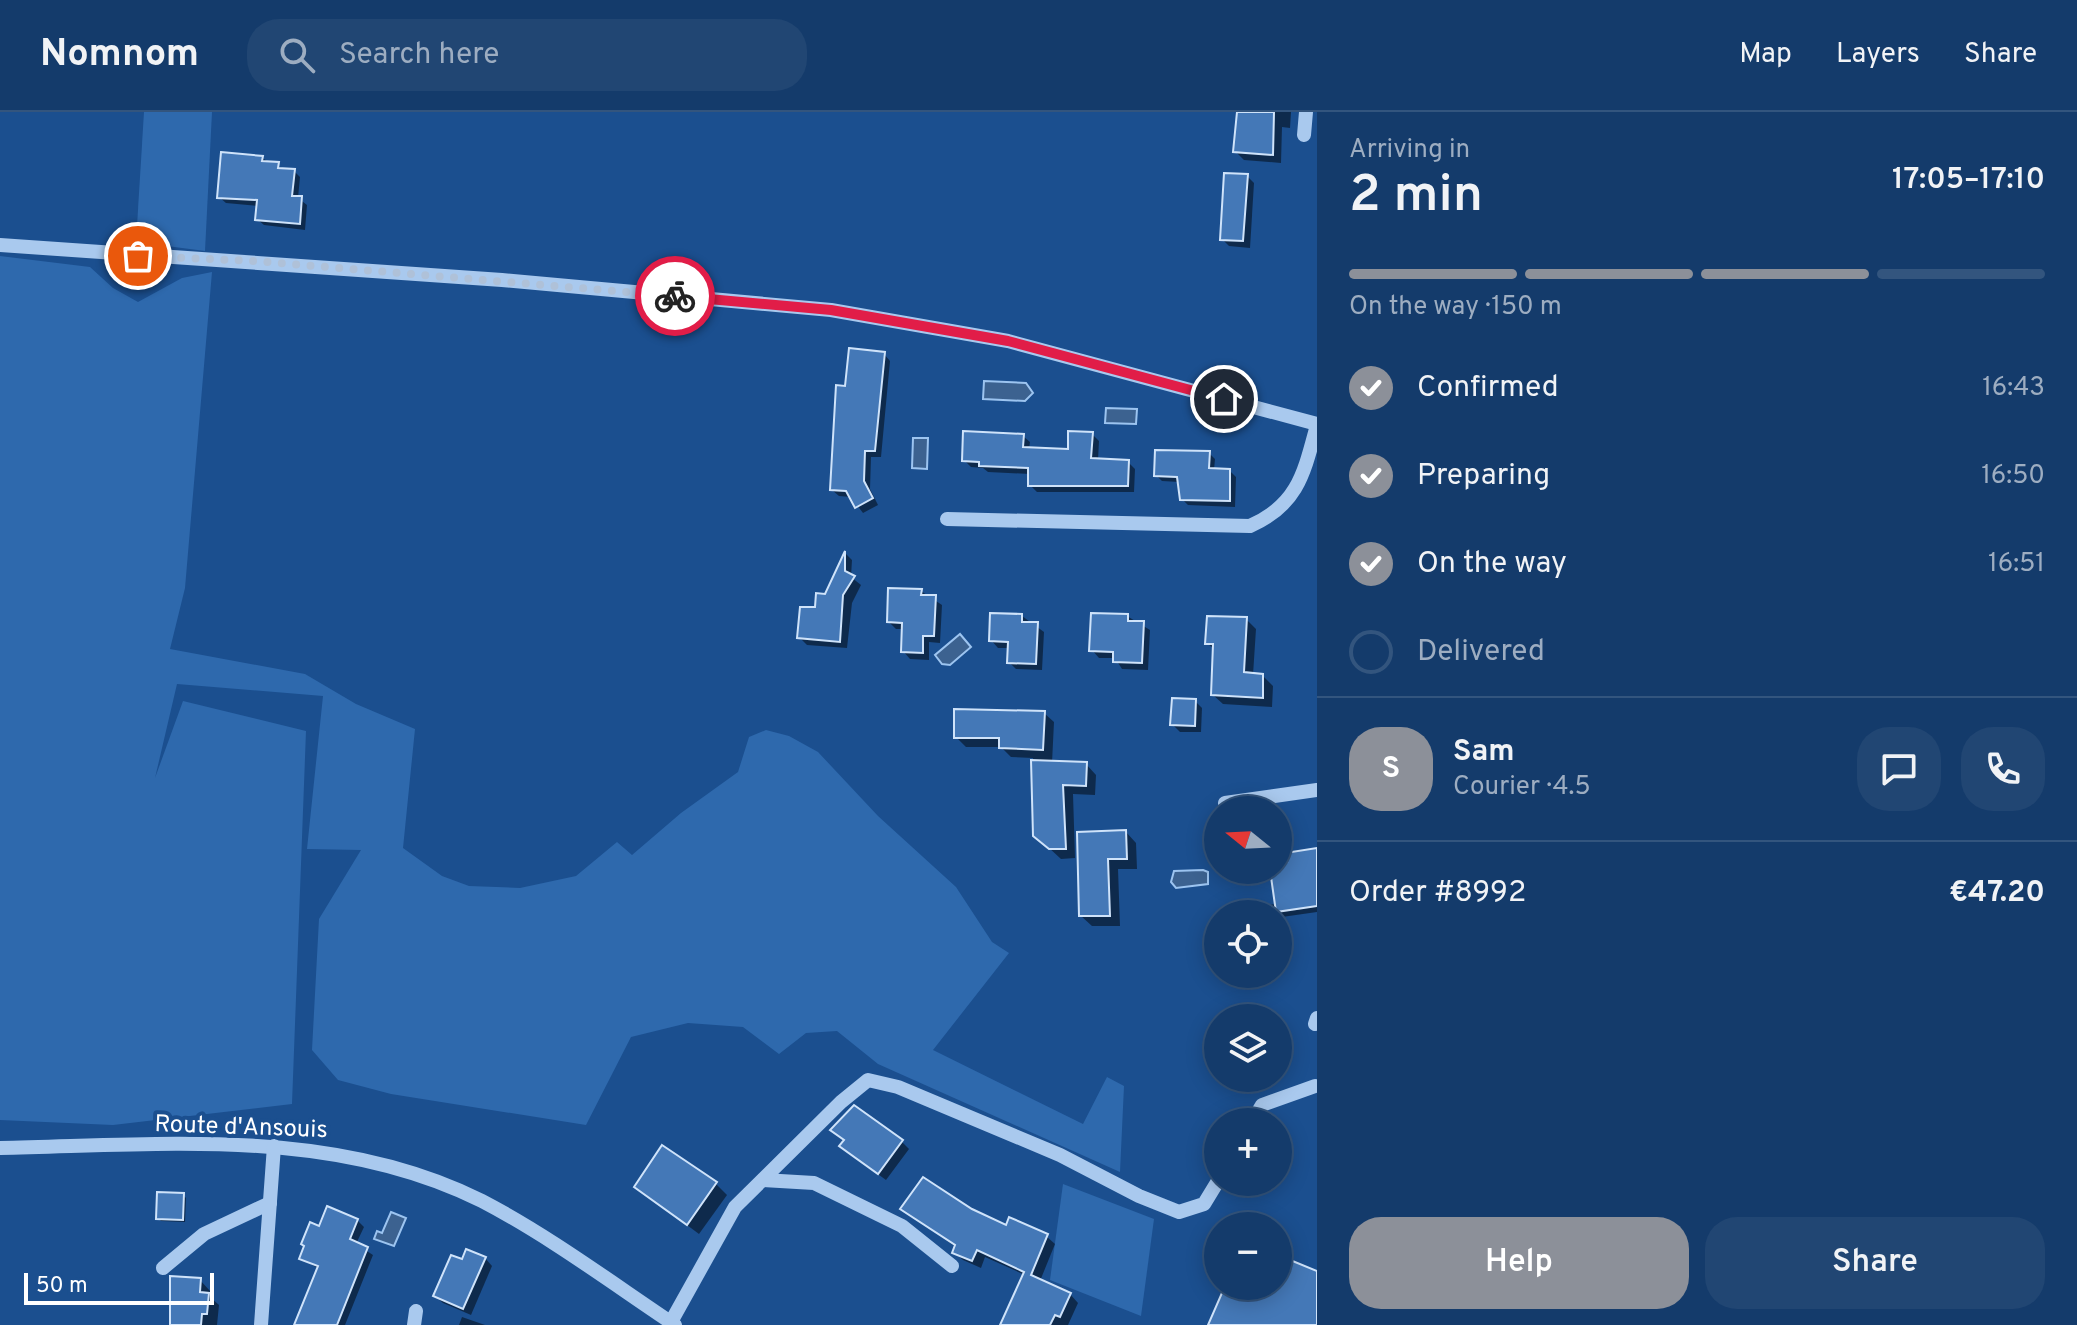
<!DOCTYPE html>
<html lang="en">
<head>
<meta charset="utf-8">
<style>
	:root { --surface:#143b6b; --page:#214673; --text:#f1f3f6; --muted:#9dadc1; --line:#33557e; --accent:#8c9099 }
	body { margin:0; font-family:Overpass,sans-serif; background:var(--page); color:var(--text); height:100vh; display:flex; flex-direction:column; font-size:30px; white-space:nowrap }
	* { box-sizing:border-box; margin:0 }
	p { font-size:26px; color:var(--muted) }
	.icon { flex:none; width:44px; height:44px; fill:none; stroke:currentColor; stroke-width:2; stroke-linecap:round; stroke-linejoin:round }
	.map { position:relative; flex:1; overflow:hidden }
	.details { display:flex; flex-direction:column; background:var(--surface); width:760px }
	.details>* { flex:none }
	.needle { width:52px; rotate:288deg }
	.buttons { position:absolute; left:1204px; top:684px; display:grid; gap:16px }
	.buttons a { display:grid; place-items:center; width:88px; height:88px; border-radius:50%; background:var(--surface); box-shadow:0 4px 20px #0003,0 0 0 2px var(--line); font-size:40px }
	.scale { position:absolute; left:24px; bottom:20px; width:190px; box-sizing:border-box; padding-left:8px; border:4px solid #fff; border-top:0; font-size:22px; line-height:28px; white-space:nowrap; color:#fff; -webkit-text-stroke:6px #1b4f8f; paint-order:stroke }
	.pin { position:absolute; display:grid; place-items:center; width:68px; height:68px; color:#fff; margin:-34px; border:4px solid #fff; border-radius:50%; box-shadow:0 2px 8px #0007 }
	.courier { position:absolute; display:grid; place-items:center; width:80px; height:80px; margin:-40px; border:6px solid #e11d48; border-radius:50%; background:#fff; color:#222; box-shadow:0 2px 10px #0007 }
	.headline em { font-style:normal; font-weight:600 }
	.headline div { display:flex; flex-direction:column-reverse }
	.headline { display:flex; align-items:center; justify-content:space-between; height:136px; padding:0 32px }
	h1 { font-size:52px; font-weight:600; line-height:60px }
	.bar { display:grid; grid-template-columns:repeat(4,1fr); gap:12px 8px; align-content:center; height:96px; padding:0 32px }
	.bar i { height:10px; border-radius:6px; background:var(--line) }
	.bar .on { background:var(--accent) }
	.bar p { grid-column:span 4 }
	.line { display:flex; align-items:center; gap:20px; padding:0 32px; border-top:2px solid var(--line) }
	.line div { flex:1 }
	.round { display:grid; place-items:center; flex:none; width:84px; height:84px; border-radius:32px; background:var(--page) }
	ol { padding:0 32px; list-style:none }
	li { display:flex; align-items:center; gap:24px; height:88px }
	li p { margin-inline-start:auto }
	li .icon { padding:8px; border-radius:50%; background:var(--accent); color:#fff; stroke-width:4 }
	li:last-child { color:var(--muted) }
	li i { width:44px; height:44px; border:4px solid var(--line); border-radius:50% }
	.button { display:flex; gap:16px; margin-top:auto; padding:16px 32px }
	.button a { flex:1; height:92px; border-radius:32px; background:var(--accent); color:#fff; font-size:32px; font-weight:600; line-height:92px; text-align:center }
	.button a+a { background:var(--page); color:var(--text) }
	header { display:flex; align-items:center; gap:48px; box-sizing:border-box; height:112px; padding:0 40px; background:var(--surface); border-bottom:2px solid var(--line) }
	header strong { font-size:38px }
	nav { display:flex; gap:44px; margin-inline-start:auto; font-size:28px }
	.search { width:560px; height:72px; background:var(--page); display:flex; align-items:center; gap:20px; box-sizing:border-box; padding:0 28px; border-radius:32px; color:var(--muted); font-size:30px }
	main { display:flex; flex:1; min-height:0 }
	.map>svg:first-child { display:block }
	.green { fill:#2e69ad }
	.water { fill:#3c6290; stroke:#9cc4f0; stroke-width:2 }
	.shadow { fill:#0007 }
	.building { fill:#4478b7; stroke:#cfe3fa; stroke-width:2 }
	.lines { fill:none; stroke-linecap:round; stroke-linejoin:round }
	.minor { stroke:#a9c9ee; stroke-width:14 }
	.done { stroke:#afc1d8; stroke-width:8; stroke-dasharray:0 14.4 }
	.route { stroke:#e11d48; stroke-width:10 }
	.labels { text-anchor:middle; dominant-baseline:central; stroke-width:8; stroke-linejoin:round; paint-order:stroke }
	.street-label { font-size:24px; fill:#fff; stroke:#1b4f8f }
</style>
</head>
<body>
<header>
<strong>Nomnom</strong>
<div class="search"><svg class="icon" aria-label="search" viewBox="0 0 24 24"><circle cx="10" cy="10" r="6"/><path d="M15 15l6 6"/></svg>Search here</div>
<nav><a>Map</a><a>Layers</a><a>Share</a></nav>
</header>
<main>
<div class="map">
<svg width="1317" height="1213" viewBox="0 0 1317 1213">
	<rect width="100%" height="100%" fill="#1b4f8f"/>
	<!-- green -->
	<g class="green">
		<path d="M144 0H212L205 139 136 130Z"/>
		<path d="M0 144 90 155 113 176 138 190 182 166 212 160 185 476 170 537 305 562 356 592 415 617 403 736 442 764 469 774 520 776 576 764 617 730 632 743 681 701 738 660 749 625 766 618 789 624 818 640 878 704 956 775 992 830 1009 841 933 938 1083 1012 1107 965 1124 974 1120 1060 878 952 837 919 806 921 779 942 743 915 688 911 631 925 586 1013 391 982 338 968 312 938 319 807 361 738 307 737 323 584 177 572 155 666 183 589 306 619 292 992 113 1013 0 1008Z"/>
		<path d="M1063 1072 1154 1107 1141 1204 1050 1168Z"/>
	</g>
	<!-- water -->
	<g class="water">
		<path d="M984 269 1026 271 1033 281 1025 289 983 287Z"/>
		<path d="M1106 296 1137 297 1136 312 1105 311Z"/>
		<path d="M913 326H928L927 357 912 356Z"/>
		<path d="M960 522 971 535 950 553 942 552 935 543Z"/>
		<path d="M1203 758 1208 760V772L1176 776 1171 770 1174 759Z"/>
		<path d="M391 1100 406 1106 394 1134 374 1127 377 1119 382 1121Z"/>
	</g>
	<!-- shadow -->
	<g class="shadow">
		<path d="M1239 0H1291L1290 16 1282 15 1281 51 1244 48 1235 39Z"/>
		<path d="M262 46 283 58 294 59 300 65 298 86 307 93 305 118 264 113 257 107 258 94 226 91 219 85Z"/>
		<path d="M1247 64 1254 71 1250 136 1229 134 1222 127Z"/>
		<path d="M884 242 890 249 881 345H871L870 377 878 393 863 401 851 385 839 384 832 378 847 276Z"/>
		<path d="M1092 322 1099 329 1098 348 1128 350 1135 357 1134 380H1037L1030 373V362L988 360 983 356 971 355 964 348 1023 324 1030 330 1029 337 1070 339Z"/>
		<path d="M1209 341 1215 347 1214 358 1230 359 1236 365 1235 395 1188 393 1182 387 1179 370 1162 369 1156 363Z"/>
		<path d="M846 442 852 448 851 465 861 473 852 491 847 536 807 533 799 525 826 484Z"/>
		<path d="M921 479 942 493 940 531 929 530V548L910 547 903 539 904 517H896L889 510Z"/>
		<path d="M1022 504 1044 520 1042 558 1016 557 1009 550 1010 536H998L991 528Z"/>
		<path d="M1127 504 1150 518 1148 558 1122 557 1115 546H1099L1092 538Z"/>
		<path d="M1246 507 1256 517 1253 563 1263 564 1273 574 1272 595 1223 592 1213 583 1215 538 1207 531Z"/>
		<path d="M1195 589 1202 596 1201 620H1180L1172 612Z"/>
		<path d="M1044 601 1054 610 1052 651 1086 652 1096 663 1095 683 1073 682 1075 746 1061 747 1035 723 1033 646 1011 645 1001 635H966L956 625Z"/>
		<path d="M1126 720 1136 731 1137 757H1118L1120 814H1092L1081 804 1079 722Z"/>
		<path d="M1317 739V800L1282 805 1288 843 1278 845V802H1251L1249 795 1277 792 1272 758Z"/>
		<path d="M833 1018 901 1029 909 1037 886 1068 849 1041 842 1034 845 1029Z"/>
		<path d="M716 1072 727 1083 699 1122 636 1075Z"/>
		<path d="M183 1083 186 1086 185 1110 161 1109 158 1106Z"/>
		<path d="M902 1097 971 1099 1007 1115 1046 1124 1055 1132 1040 1169 1070 1182 1078 1191 1068 1213H1002L1025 1163 985 1145 981 1156 963 1148 954 1140 956 1135Z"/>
		<path d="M357 1108 364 1115 356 1132 373 1143 345 1213H297L319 1157 301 1146 321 1117Z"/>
		<path d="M485 1146 492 1154 471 1203 443 1191 435 1184 463 1150Z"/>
		<path d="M172 1166 200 1168 210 1179V1185L219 1193 217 1213H169Z"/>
		<path d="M462 1205 485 1213H459Z"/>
	</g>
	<!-- building -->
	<g class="building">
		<path d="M1237 0H1274L1273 43 1233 40Z"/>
		<path d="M221 40 263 44 262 49 279 50 278 56 295 57 292 84H302L300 112 255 108 257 88 217 86Z"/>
		<path d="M1224 61 1248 62 1243 129 1220 128Z"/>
		<path d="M849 236 885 240 875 339H865L864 369 873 386 855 396 846 379 830 378 836 273 845 274Z"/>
		<path d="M963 319 1024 322 1023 335 1068 337V319L1093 320 1091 346 1129 348 1128 374H1028V356L979 354V350L962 349Z"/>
		<path d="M1155 338 1210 339 1209 356 1230 357V389L1180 388 1177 365 1154 364Z"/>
		<path d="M845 439V459L855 464 843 483 840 530 797 526 800 495H815L816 481 825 482Z"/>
		<path d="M888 476 922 477 921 483H936L934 524H923V541L901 540 902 511 887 510Z"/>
		<path d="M990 501 1022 502V510H1038L1036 552 1007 551 1008 530 989 529Z"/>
		<path d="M1091 501 1128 502V509H1144L1142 551 1113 550V540L1089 539Z"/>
		<path d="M1207 504 1247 505 1244 560 1263 562V586L1211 583 1213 532H1205Z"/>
		<path d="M1172 586 1196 587 1195 614 1170 613Z"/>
		<path d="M954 597 1045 599 1043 638 999 636V626H954Z"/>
		<path d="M1031 648 1087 650 1086 674 1063 673 1066 737H1049L1033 724Z"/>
		<path d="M1126 718 1127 747H1108L1110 804H1079L1077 720Z"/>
		<path d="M1317 736V794L1276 800 1270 758H1278V751L1287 750 1285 741Z"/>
		<path d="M854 993 903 1028 878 1062 839 1034 844 1028 830 1018Z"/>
		<path d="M662 1033 717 1070 687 1113 634 1075Z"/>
		<path d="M923 1065 972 1097 1006 1113 1009 1105 1048 1122 1031 1163 1071 1181 1060 1205 1055 1203 1050 1213H1000L1024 1160 977 1138 972 1149 952 1141 955 1133 900 1097Z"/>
		<path d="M157 1080 184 1081 183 1108 156 1107Z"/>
		<path d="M327 1094 358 1107 350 1127 368 1135 337 1213H294L318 1154 299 1147 304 1134 301 1132 310 1110 319 1114Z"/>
		<path d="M466 1137 486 1145 463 1197 433 1184 451 1143 462 1147Z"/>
		<path d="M1278 1143 1317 1159V1213H1208L1225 1174H1278Z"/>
		<path d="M170 1164 201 1166 200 1180 209 1181 207 1202H202L201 1213H170Z"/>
	</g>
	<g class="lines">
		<!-- minor -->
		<g class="minor">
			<path d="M1304 23 1306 0"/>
			<path d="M0 133 502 168 831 198 1008 229 1317 312"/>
			<path d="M947 407 1250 414C1298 393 1304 361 1317 313"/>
			<path d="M1225 691 1317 678"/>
			<path d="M1315 912 1317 906"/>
			<path d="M1252 1010 1262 993 1315 974"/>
			<path d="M0 1036C162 1033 332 1014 482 1089 549 1124 612 1171 675 1213"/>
			<path d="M763 1068 814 1071 902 1114 952 1154"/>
			<path d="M163 1156 204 1122 270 1091"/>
			<path d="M671 1210 735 1095 841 990 868 968 898 975 1060 1043 1139 1084 1179 1100 1204 1092 1218 1069"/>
			<path d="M261 1213 274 1034"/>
			<path d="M414 1213 416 1199"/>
		</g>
	</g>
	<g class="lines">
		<!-- done -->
		<path class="done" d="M138 144 255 149 675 184"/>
		<!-- route -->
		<path class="route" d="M675 184 831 198 1008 229 1224 287"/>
	</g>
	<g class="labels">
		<!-- street labels -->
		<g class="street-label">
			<text transform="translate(241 1016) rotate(2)">Route d'Ansouis</text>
		</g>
	</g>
</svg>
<div class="buttons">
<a><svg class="needle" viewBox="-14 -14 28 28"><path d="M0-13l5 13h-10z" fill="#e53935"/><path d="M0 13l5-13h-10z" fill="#9dadc1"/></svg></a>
<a><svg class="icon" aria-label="locate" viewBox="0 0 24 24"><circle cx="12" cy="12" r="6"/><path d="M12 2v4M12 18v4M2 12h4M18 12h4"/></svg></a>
<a><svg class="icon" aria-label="layers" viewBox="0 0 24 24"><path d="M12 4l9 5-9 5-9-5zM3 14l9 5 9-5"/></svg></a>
<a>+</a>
<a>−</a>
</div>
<div class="scale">50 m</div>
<div class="pin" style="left:138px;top:144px;background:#ea580c"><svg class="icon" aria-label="bag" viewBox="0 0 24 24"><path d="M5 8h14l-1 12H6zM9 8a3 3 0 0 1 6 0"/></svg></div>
<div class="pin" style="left:1224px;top:287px;background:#1f2937"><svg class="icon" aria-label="home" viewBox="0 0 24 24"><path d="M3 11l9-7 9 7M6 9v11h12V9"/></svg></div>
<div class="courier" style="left:675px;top:184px"><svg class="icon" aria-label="bike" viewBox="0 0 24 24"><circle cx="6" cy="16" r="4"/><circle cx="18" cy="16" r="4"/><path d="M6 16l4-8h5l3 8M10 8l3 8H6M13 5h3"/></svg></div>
</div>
<section class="details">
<div class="headline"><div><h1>2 min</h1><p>Arriving in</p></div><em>17:05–17:10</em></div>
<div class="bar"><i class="on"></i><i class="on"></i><i class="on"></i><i></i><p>On the way · 150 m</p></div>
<ol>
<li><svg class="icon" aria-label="check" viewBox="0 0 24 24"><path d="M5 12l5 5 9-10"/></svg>Confirmed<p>16:43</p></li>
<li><svg class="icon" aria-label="check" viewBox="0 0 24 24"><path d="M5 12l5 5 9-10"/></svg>Preparing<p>16:50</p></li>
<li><svg class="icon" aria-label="check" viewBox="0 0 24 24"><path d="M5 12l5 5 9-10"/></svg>On the way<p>16:51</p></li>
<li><i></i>Delivered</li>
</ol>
<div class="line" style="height:144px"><b class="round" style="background:var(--accent);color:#fff">S</b><div><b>Sam</b><p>Courier · 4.5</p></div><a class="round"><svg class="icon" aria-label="chat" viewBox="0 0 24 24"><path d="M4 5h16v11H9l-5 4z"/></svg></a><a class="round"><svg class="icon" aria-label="phone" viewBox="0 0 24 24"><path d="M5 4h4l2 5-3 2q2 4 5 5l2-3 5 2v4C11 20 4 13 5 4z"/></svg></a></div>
<div class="line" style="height:104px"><div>Order #8992</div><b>€47.20</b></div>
<div class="button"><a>Help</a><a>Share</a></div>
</section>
</main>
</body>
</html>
